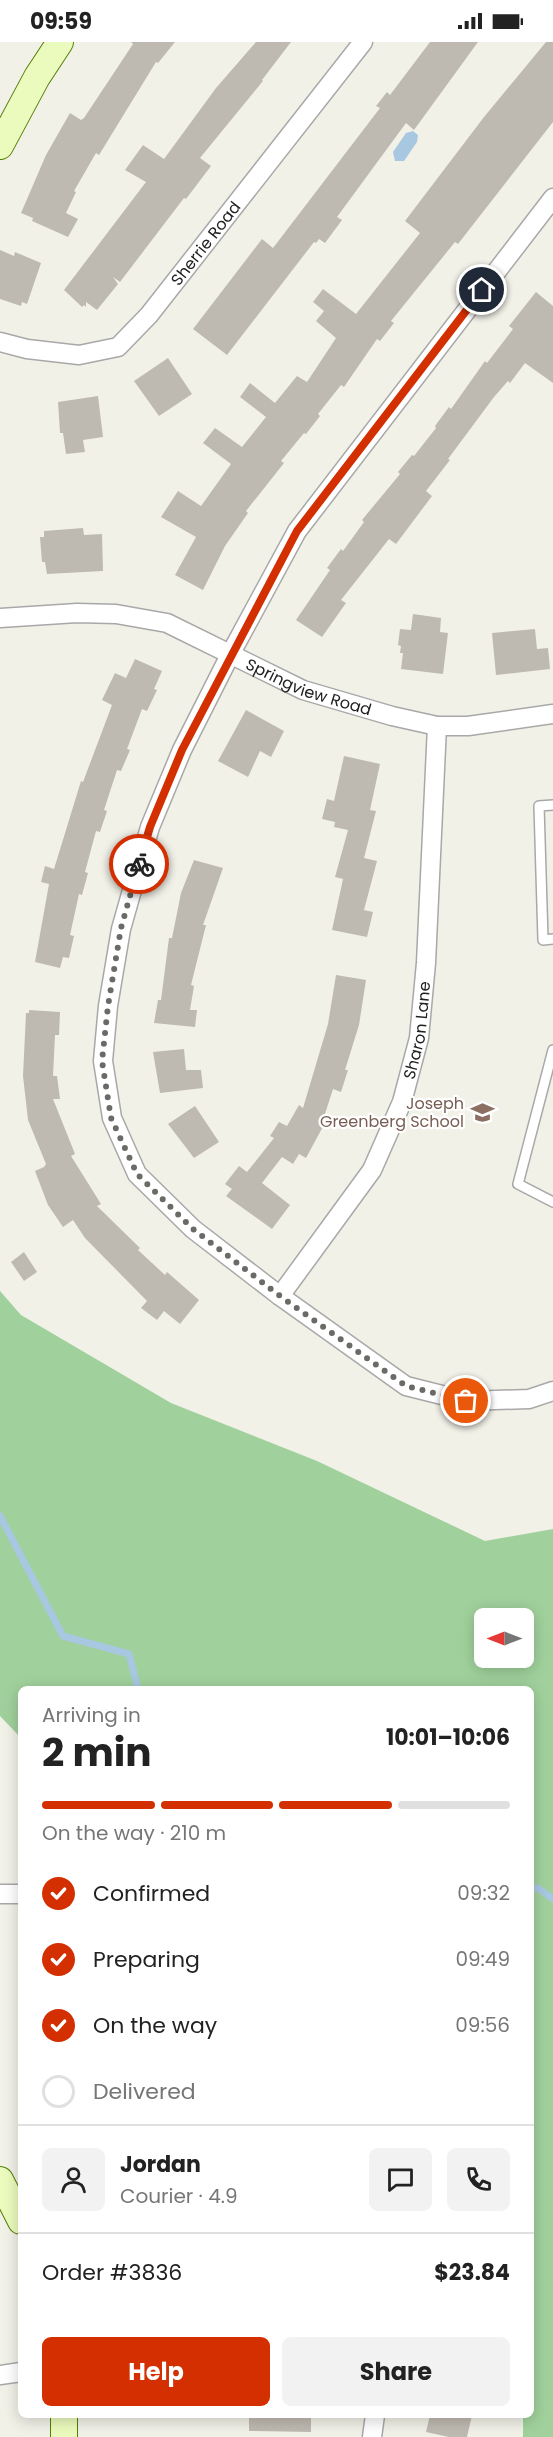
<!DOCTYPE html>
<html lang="en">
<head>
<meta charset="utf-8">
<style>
	:root { --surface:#fff; --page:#f2f2f2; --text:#222; --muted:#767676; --line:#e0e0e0; --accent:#d32f00 }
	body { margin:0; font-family:Poppins,sans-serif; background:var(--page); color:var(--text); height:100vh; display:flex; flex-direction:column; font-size:22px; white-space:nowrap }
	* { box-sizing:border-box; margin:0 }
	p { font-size:20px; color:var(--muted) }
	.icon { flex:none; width:33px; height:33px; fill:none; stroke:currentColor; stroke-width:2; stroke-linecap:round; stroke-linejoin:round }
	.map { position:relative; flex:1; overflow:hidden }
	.details { position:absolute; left:18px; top:1644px; width:516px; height:732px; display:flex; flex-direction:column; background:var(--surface); border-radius:9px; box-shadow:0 3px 15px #0003 }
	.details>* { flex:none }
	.needle { width:39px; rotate:270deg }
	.controls { position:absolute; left:474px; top:1566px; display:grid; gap:12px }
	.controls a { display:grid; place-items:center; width:60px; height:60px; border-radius:9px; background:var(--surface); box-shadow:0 3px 15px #0003; font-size:30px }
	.pin { position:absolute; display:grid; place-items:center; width:51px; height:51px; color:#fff; margin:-26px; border:3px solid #fff; border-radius:50%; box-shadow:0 2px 6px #0007 }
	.courier { position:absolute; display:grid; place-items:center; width:60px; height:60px; margin:-30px; border:4px solid #d32f00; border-radius:50%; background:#fff; color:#222; box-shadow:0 2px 8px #0007 }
	.overview em { font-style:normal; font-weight:700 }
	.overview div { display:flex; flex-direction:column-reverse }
	.overview { display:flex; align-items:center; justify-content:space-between; height:102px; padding:0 24px }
	h1 { font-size:39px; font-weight:700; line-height:45px }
	.bar { display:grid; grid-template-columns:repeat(4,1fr); gap:9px 6px; align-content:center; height:72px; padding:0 24px }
	.bar i { height:8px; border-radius:4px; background:var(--line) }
	.bar .selected { background:var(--accent) }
	.bar p { grid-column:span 4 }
	.line { display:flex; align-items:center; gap:15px; padding:0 24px; border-top:2px solid var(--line) }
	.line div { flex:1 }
	.round { display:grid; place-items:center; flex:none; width:63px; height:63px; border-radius:9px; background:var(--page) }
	ol { padding:0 24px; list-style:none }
	li { display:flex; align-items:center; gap:18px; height:66px }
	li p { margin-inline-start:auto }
	li .icon { padding:6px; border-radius:50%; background:var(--accent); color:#fff; stroke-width:4 }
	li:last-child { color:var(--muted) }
	li i { width:33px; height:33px; border:3px solid var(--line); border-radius:50% }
	.primary-button { display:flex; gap:12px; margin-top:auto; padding:12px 24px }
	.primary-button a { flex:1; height:69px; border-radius:9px; background:var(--accent); color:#fff; font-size:24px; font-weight:700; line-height:69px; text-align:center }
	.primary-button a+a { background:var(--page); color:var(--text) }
	.status { display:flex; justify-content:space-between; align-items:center; height:42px; padding:0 30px; background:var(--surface); direction:ltr }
	.status svg { height:16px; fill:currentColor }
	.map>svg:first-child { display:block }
	.forest { fill:#a0d19c; fill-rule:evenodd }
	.water { fill:#a8c7e0 }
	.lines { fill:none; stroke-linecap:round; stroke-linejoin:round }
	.stream { stroke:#a8c7e0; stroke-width:7 }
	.building { fill:#bfbab1 }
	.lane-casing { stroke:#a8a8a8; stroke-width:12 }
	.street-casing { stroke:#a8a8a8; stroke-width:21 }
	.secondary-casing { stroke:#557e03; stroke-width:28 }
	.lane { stroke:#fff; stroke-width:9 }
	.street { stroke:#fff; stroke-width:18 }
	.secondary { stroke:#eafbbd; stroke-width:26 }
	.done { stroke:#6a6a67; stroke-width:6; stroke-dasharray:0 10.8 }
	.route { stroke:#d32f00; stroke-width:8 }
	.labels { text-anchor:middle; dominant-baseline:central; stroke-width:4.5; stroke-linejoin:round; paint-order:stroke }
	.street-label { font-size:16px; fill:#212121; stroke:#fff }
	.education-label { font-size:16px; fill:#785e54; stroke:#fff; text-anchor:end }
</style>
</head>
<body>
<div class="status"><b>09:59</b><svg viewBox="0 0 49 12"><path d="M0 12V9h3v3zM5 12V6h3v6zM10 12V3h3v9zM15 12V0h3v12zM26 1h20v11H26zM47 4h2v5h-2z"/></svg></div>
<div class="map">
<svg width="553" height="2395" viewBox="0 0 553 2395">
	<rect width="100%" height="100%" fill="#f2f1e8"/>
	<!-- forest -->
	<path class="forest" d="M0 1249 21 1273 171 1361 317 1419 485 1499 553 1487V2395H523V2373H531V1647H21V1696L0 1674ZM484 1576H524V1616H484Z"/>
	<!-- water -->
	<path class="water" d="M413 89 418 93 417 100 404 119H395L393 110 406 91Z"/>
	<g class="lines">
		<!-- stream -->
		<g class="stream">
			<path d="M0 1474 63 1594 129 1612 138 1647"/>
			<path d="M531 1846H538L553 1857"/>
		</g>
	</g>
	<!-- building -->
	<g class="building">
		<path d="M131 0H175L158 21 156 20 99 113 96 111 74 149 76 150 66 171 78 177 68 195 32 179 33 176 21 171 46 113 70 71 81 78 84 76 133 2Z"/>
		<path d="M256 0H291L262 38 263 39 200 116 211 124 186 157 184 156 120 240 113 235 118 242 97 268 86 260V265L84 263 82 265 64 248 146 140 125 128 143 103 164 117 216 46Z"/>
		<path d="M430 0H478L414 88 406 81 337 175 342 178 325 201 319 197 316 201 314 200 227 313 193 287 262 197 273 206 380 66 376 64 387 50 390 53Z"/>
		<path d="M546 0H553V80L458 202 455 200 391 279 394 281 380 299 377 297 344 345 341 343 318 372 320 374 306 392 304 391 281 419 284 421 246 469 248 471 225 504 203 548 175 533 196 495 161 475 178 449 201 464 231 422 203 401 215 386 242 405 266 375 240 355 250 341 275 361 297 334 307 340 336 296 316 279 324 269 313 260 323 247 356 272 420 191 405 179 484 75Z"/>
		<path d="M0 208 14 214 15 210 41 221 27 262 22 260 21 264 0 257Z"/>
		<path d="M536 250 553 264V341L525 321 510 341 508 339 494 355 448 417 450 418 426 449 432 454 396 502 389 497 341 558 346 561 322 595 296 578 330 528 327 526 341 507 343 509 364 480 362 478 400 432 398 430 412 413 414 414 436 386 435 384 449 365 451 367 485 319 487 321 513 287 509 284Z"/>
		<path d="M168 316 192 352 159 374 134 339Z"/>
		<path d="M98 354 103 395 83 398 85 410 66 412 63 391H60L58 360Z"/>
		<path d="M83 486 84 493 102 492 103 529 47 532 45 520H42L40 495H44V489Z"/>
		<path d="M413 572 441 576 440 590 448 591 443 632 401 627 403 611H400L401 604 398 603 400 587 411 588Z"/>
		<path d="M535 587 537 607 548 606 550 627 496 633 492 591Z"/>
		<path d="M135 617 162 629 154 647 157 648 147 669 142 667 127 707 130 708 121 729 117 728 104 768 107 769 100 790 96 789 85 830 88 831 82 853 79 852 70 893 74 894 69 916 63 915 60 926 35 920 49 842 41 840 45 824 54 827 81 739 83 740 112 663 102 658 115 631 126 636Z"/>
		<path d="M246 668 284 689 271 715 260 709 248 735 218 719Z"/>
		<path d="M344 714 380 722 370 768 376 769 364 816 377 819 364 868 373 870 367 895 332 888 343 837 335 835 348 788 334 785 335 780 322 777 327 757 334 759Z"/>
		<path d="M194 818 223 826 203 883H206L191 943 194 944 190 968H197L195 985 154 981 158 958H161L169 896H172L181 851Z"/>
		<path d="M336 933 366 938 359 983 345 1028H348L341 1050 333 1047 323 1078 326 1079 306 1116 299 1112 293 1122 282 1115 262 1141 290 1163 272 1187 226 1154 232 1147 225 1142 239 1124 247 1130 274 1096 270 1094 279 1080 287 1084 299 1063 303 1066 328 982Z"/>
		<path d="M29 968 60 970 59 993H55L53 1034H57L60 1057H53L75 1112 71 1114 101 1162 97 1164 140 1206 138 1208 165 1233 167 1230 199 1258 180 1282 164 1269 157 1278 141 1266 147 1259 85 1196 73 1178 63 1185 48 1163 35 1129 44 1125 46 1122 28 1078 23 1034 26 971H29Z"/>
		<path d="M184 1007 186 1028H201L203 1046 160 1051 153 1010Z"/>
		<path d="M195 1064 219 1100 194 1116 168 1082Z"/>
		<path d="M24 1210 37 1230 24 1239 11 1220Z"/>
		<path d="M249 2373H311V2390L249 2389Z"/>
		<path d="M430 2373H472L467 2395H449L426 2390Z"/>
	</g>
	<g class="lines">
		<defs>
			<g id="lane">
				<path d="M553 763 539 764 543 898 553 897"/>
				<path d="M553 1008 518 1142 553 1160"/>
			</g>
			<g id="street">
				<path d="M553 156 297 489 231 611 182 708 150 785 121 887 108 964 103 1019 112 1076 137 1132 193 1187 280 1254 406 1344 466 1359 529 1357 553 1349"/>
				<path id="s1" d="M0 300 27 307 79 313 118 305 149 273 363 0"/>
				<path id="s2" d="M0 576 77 571 116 572 167 581 303 648 392 674 437 684H468L553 672"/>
				<path id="s3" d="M280 1254 372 1128 402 1060 419 996 426 921 437 684"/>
				<path d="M0 1852H21"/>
				<path d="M0 2333 21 2330"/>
				<path d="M372 2395 375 2373"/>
			</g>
			<g id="secondary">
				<path d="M0 104 37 35 60 0"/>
				<path d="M0 2138 21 2179"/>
				<path d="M64 2395V2373"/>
			</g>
		</defs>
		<!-- lane casing -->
		<use href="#lane" class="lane-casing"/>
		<!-- street casing -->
		<use href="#street" class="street-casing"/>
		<!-- secondary casing -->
		<use href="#secondary" class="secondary-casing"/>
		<!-- lane -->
		<use href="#lane" class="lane"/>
		<!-- street -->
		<use href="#street" class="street"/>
		<!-- secondary -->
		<use href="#secondary" class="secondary"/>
	</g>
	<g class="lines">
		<!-- done -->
		<path class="done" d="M139 822 121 886 108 964 102 1019 111 1076 137 1132 193 1187 280 1254 406 1344 466 1359"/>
		<!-- route -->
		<path class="route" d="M139 822 150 785 182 708 297 489 482 248"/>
	</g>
	<!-- icons -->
	<defs>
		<symbol id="school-bare" viewBox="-9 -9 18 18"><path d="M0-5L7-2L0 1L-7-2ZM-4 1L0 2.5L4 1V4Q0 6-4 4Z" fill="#8d6e63" stroke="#fff" stroke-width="2.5" paint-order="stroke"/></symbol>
	</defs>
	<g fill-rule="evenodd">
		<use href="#school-bare" x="466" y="1054" width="33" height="33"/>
	</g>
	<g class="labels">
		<!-- street labels -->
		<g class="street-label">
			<text stroke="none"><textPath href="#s1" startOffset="256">Sherrie Road</textPath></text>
			<text stroke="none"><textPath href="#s2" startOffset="324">Springview Road</textPath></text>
			<text stroke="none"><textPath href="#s3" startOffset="304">Sharon Lane</textPath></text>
		</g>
		<!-- education labels -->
		<g class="education-label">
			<text x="464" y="1061">Joseph<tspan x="464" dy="18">Greenberg School</tspan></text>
		</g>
	</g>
</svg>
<div class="controls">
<a><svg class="needle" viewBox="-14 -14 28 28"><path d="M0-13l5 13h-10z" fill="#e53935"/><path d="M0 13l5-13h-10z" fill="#767676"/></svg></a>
</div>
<div class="pin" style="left:466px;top:1359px;background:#ea580c"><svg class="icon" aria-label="bag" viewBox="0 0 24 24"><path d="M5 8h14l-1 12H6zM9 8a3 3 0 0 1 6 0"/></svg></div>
<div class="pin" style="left:482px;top:248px;background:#1f2937"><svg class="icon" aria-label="home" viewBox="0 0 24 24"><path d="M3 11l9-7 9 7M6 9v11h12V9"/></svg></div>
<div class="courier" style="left:139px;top:822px"><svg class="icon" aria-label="bike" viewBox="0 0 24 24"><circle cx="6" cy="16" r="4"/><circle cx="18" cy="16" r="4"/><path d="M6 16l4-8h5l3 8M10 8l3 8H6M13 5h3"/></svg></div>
<section class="details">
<div class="overview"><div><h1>2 min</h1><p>Arriving in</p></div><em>10:01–10:06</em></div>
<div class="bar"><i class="selected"></i><i class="selected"></i><i class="selected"></i><i></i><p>On the way · 210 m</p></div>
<ol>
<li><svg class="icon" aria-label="check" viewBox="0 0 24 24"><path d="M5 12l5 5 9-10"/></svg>Confirmed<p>09:32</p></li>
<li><svg class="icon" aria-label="check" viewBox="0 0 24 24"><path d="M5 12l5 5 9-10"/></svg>Preparing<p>09:49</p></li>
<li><svg class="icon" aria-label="check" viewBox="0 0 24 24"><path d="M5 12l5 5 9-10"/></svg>On the way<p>09:56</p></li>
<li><i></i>Delivered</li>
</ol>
<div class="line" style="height:108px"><a class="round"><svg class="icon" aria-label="person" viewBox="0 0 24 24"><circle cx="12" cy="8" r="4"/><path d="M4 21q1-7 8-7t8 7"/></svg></a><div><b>Jordan</b><p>Courier · 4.9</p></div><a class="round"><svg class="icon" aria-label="chat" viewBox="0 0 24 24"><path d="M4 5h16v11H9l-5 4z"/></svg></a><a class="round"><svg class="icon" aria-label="phone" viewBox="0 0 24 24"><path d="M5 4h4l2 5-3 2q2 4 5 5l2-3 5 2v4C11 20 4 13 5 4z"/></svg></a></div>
<div class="line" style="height:78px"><div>Order #3836</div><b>$23.84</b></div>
<div class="primary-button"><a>Help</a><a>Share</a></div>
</section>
</div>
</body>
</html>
